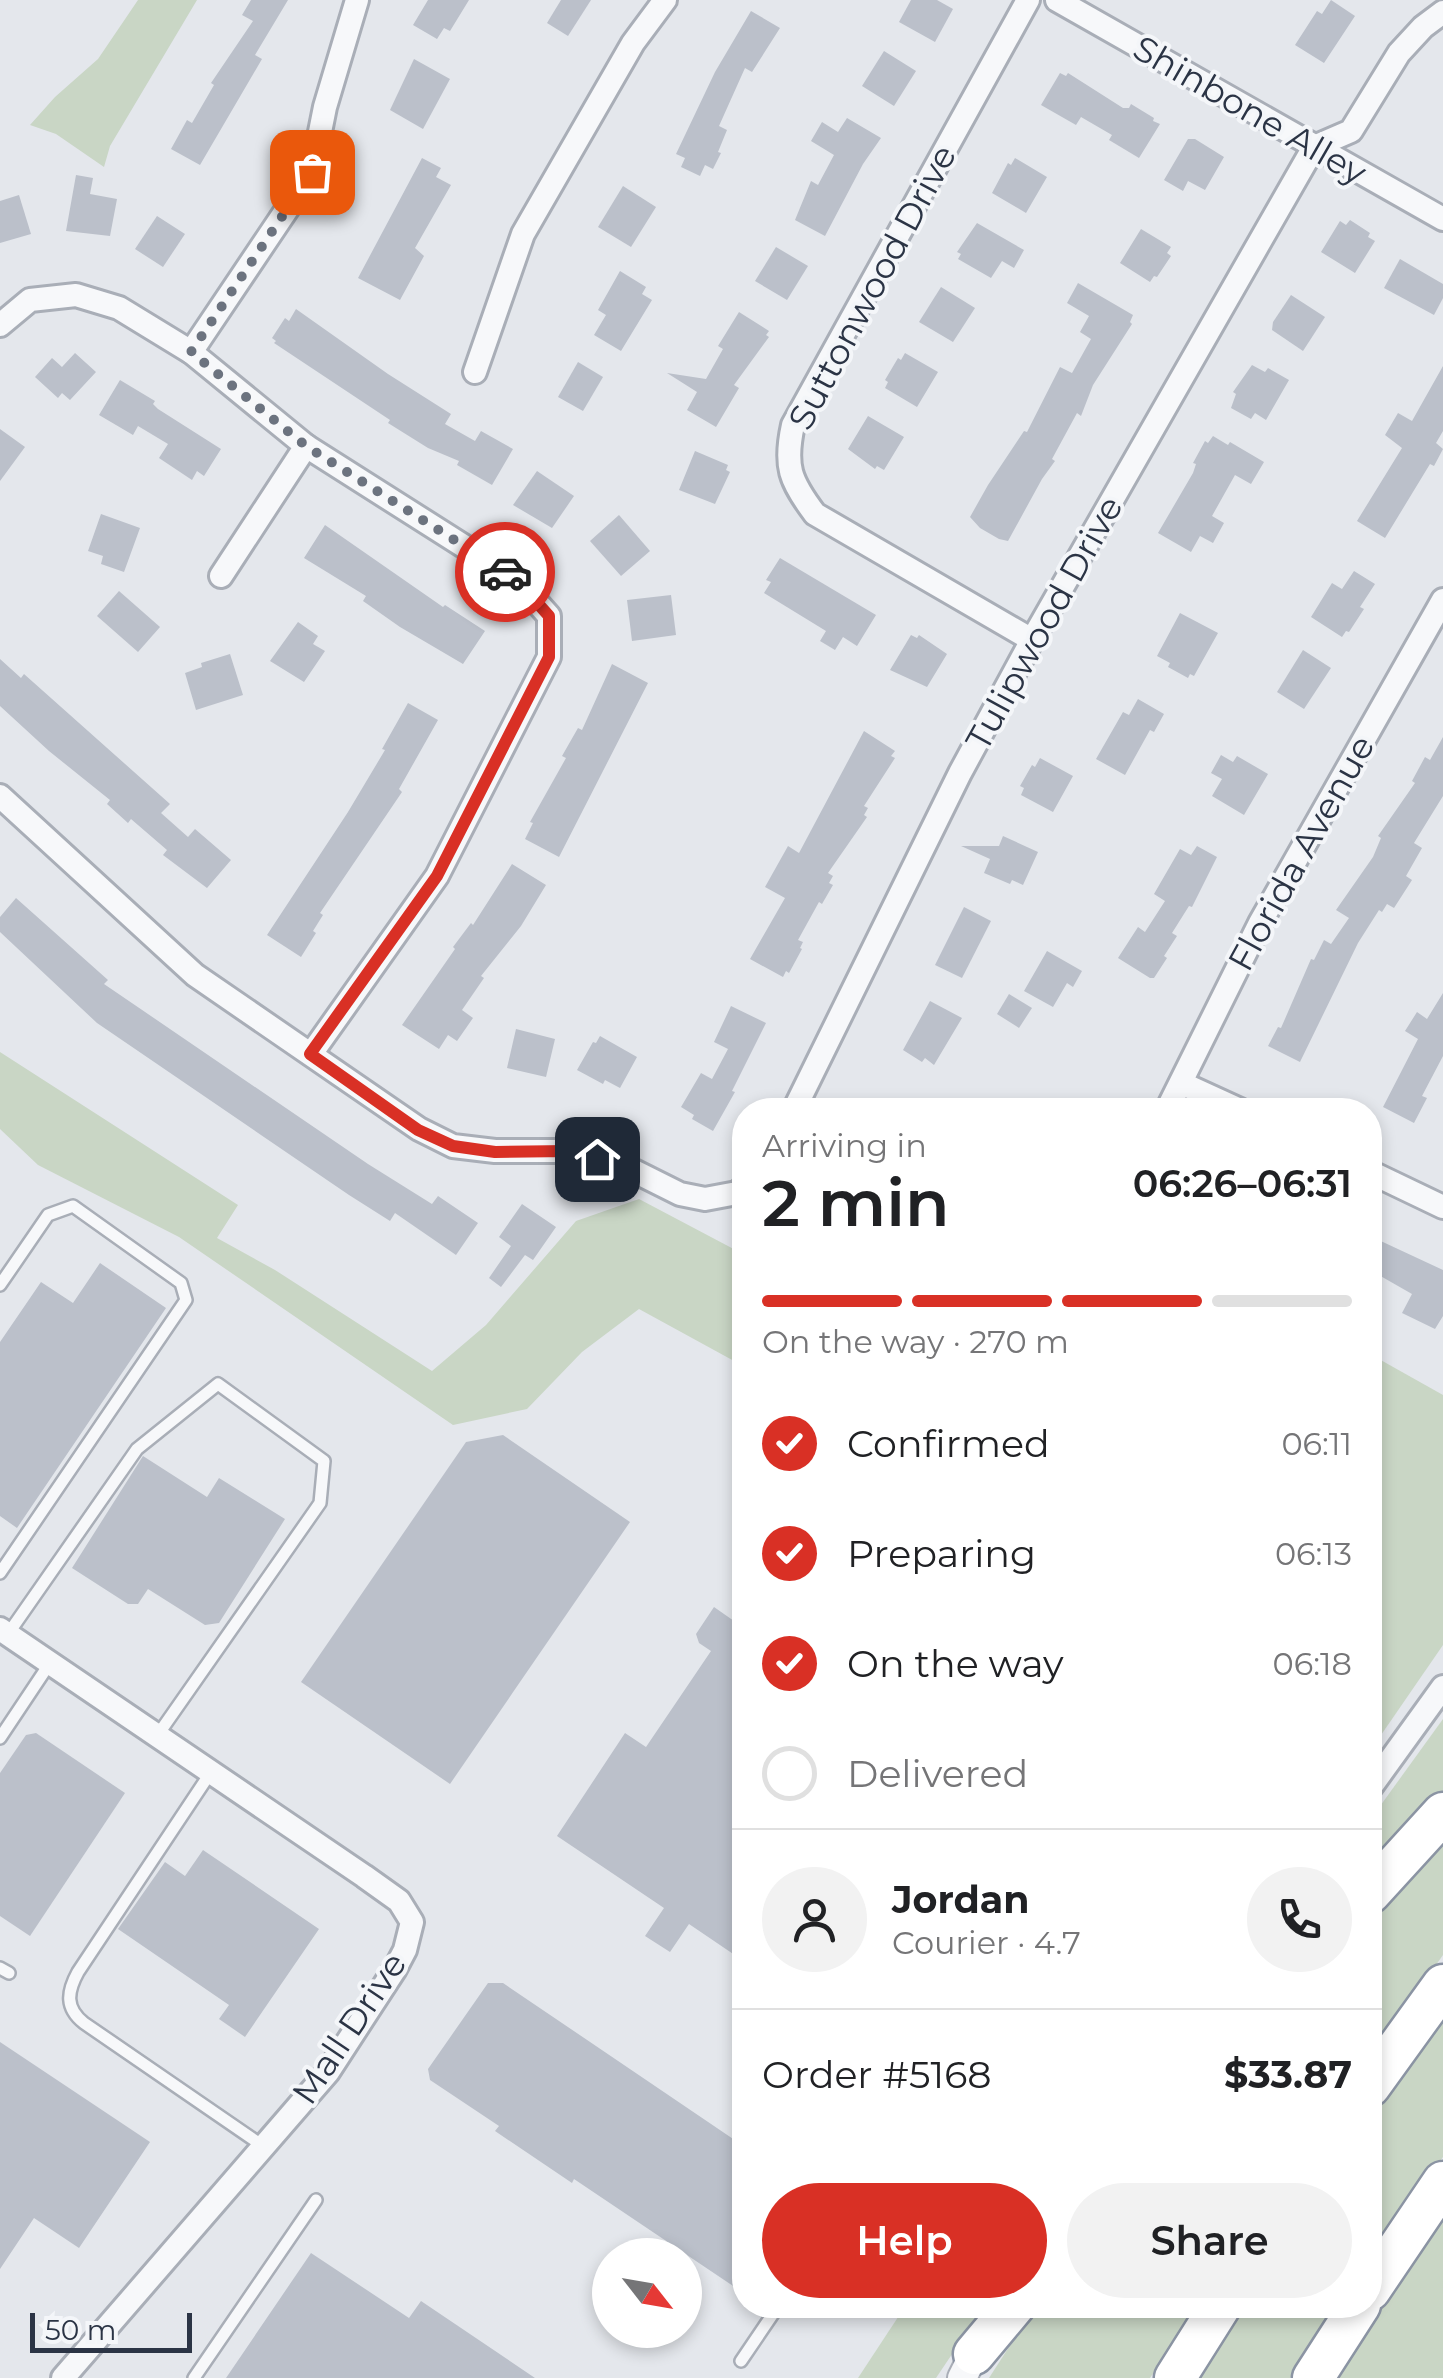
<!DOCTYPE html>
<html lang="en">
<head>
<meta charset="utf-8">
<style>
	:root { --surface:#fff; --page:#f2f2f2; --text:#202124; --muted:#757577; --line:#e0e0e0; --accent:#d93025 }
	body { margin:0; font-family:Montserrat,sans-serif; background:var(--page); color:var(--text); height:100vh; display:flex; flex-direction:column; font-size:38px; white-space:nowrap }
	* { box-sizing:border-box; margin:0 }
	p { font-size:32px; color:var(--muted) }
	.icon { flex:none; width:55px; height:55px; fill:none; stroke:currentColor; stroke-width:2; stroke-linecap:round; stroke-linejoin:round }
	.map { position:relative; flex:1; overflow:hidden }
	.sheet { position:absolute; left:732px; top:1098px; width:650px; height:1220px; display:flex; flex-direction:column; background:var(--surface); border-radius:40px; box-shadow:0 5px 15px #0003 }
	.sheet>* { flex:none }
	.needle { width:65px; rotate:121deg }
	.buttons { position:absolute; left:592px; top:2238px; display:grid; gap:20px }
	.buttons a { display:grid; place-items:center; width:110px; height:110px; border-radius:50%; background:var(--surface); box-shadow:0 5px 15px #0003; font-size:50px }
	.scale { position:absolute; left:30px; bottom:25px; width:162px; box-sizing:border-box; padding-left:10px; border:5px solid #2b3445; border-top:0; font-size:28px; line-height:35px; white-space:nowrap; color:#2b3445; -webkit-text-stroke:8px #f4f6f9; paint-order:stroke }
	.pin { position:absolute; display:grid; place-items:center; width:85px; height:85px; color:#fff; margin:-42px; border-radius:20px; box-shadow:0 5px 15px #0006 }
	.courier { position:absolute; display:grid; place-items:center; width:100px; height:100px; margin:-50px; border:8px solid #d93025; border-radius:50%; background:#fff; color:#222; box-shadow:0 2px 12px #0007 }
	.head em { font-style:normal; font-weight:600 }
	.head div { display:flex; flex-direction:column-reverse }
	.head { display:flex; align-items:center; justify-content:space-between; height:170px; padding:0 30px }
	h1 { font-size:65px; font-weight:600; line-height:75px }
	.bar { display:grid; grid-template-columns:repeat(4,1fr); gap:15px 10px; align-content:center; height:120px; padding:0 30px }
	.bar i { height:12px; border-radius:8px; background:var(--line) }
	.bar .active { background:var(--accent) }
	.bar p { grid-column:span 4 }
	.line { display:flex; align-items:center; gap:25px; padding:0 30px; border-top:2px solid var(--line) }
	.line div { flex:1 }
	.round { display:grid; place-items:center; flex:none; width:105px; height:105px; border-radius:52px; background:var(--page) }
	ol { padding:0 30px; list-style:none }
	li { display:flex; align-items:center; gap:30px; height:110px }
	li p { margin-inline-start:auto }
	li .icon { padding:10px; border-radius:50%; background:var(--accent); color:#fff; stroke-width:4 }
	li:last-child { color:var(--muted) }
	li i { width:55px; height:55px; border:5px solid var(--line); border-radius:50% }
	.button { display:flex; gap:20px; margin-top:auto; padding:20px 30px }
	.button a { flex:1; height:115px; border-radius:60px; background:var(--accent); color:#fff; font-size:40px; font-weight:600; line-height:115px; text-align:center }
	.button a+a { background:var(--page); color:var(--text) }
	.map>svg:first-child { display:block }
	.green { fill:#c9d6c5 }
	.building { fill:#bbc0ca }
	.lines { fill:none; stroke-linecap:round; stroke-linejoin:round }
	.service-casing { stroke:#a9aeb7; stroke-width:16 }
	.minor-casing { stroke:#a9aeb7; stroke-width:28 }
	.tertiary-casing { stroke:#a9aeb7; stroke-width:32 }
	.motorway-casing { stroke:#8b94a3; stroke-width:45 }
	.service { stroke:#f7f8fa; stroke-width:11 }
	.minor { stroke:#f7f8fa; stroke-width:22 }
	.tertiary { stroke:#f7f8fa; stroke-width:28 }
	.motorway { stroke:#fff; stroke-width:40 }
	.done { stroke:#6c737f; stroke-width:10; stroke-dasharray:0 18 }
	.route { stroke:#d93025; stroke-width:12 }
	.labels { text-anchor:middle; dominant-baseline:central; stroke-width:8; stroke-linejoin:round; paint-order:stroke }
	.street-label { font-size:35px; fill:#2b3445; stroke:#f4f6f9 }
</style>
</head>
<body>
<div class="map">
<svg width="1443" height="2378" viewBox="0 0 1443 2378">
	<rect width="100%" height="100%" fill="#e4e7ec"/>
	<!-- green -->
	<g class="green">
		<path d="M138 0H197L110 146 104 167 56 134 30 125 55 97 98 59Z"/>
		<path d="M0 1052 238 1205 217 1238 275 1270 432 1371 486 1325 576 1221 639 1199 745 1255V1367L639 1309 582 1352 527 1409 453 1425 179 1237 38 1165 0 1129Z"/>
		<path d="M1370 1354 1443 1395V1645L1370 1751Z"/>
		<path d="M1443 1719V1795L1370 1875V1820Z"/>
		<path d="M1443 1822V1955L1370 2058V1902Z"/>
		<path d="M1443 2017V2157L1370 2260V2120Z"/>
		<path d="M1443 2205V2378H1323Z"/>
		<path d="M906 2305H985L936 2378H858Z"/>
		<path d="M1036 2305H1201L1150 2378H989Z"/>
		<path d="M1242 2305H1338L1290 2378H1197Z"/>
	</g>
	<!-- building -->
	<g class="building">
		<path d="M251 0H288L255 55 262 59 200 165 171 149 187 120 192 123 214 85 211 83 253 21 242 15Z"/>
		<path d="M428 0H469L450 31 444 28 437 39 413 25Z"/>
		<path d="M561 0H591L568 36 547 23Z"/>
		<path d="M911 0H937L953 9 935 42 899 22Z"/>
		<path d="M1331 0 1355 16 1324 63 1295 45 1317 11 1322 14Z"/>
		<path d="M751 11 780 28 752 72 745 68 719 126 727 130 718 152 721 153 713 169 705 165 700 176 681 167 685 158 676 154 715 72Z"/>
		<path d="M884 51 916 71 894 106 862 86Z"/>
		<path d="M414 59 450 79 423 129 390 110Z"/>
		<path d="M1060 73 1066 76 1068 73 1123 108H1129L1131 104 1154 118 1153 121 1160 124 1139 158 1109 140 1112 135 1081 117 1076 125 1041 105Z"/>
		<path d="M847 118 881 138 863 164 825 236 795 220 811 181 818 185 834 155 811 141 822 122 838 132Z"/>
		<path d="M1188 139H1195L1224 157 1205 190 1188 181 1183 191 1164 180Z"/>
		<path d="M422 158 441 168 436 177 451 185 415 248 424 256 400 300 358 278Z"/>
		<path d="M1015 158 1047 177 1026 213 992 193 1008 163 1011 165Z"/>
		<path d="M76 175 93 178 90 194 117 199 110 236 66 231Z"/>
		<path d="M623 186 656 207 631 247 598 227Z"/>
		<path d="M19 195 31 234 0 243V201Z"/>
		<path d="M157 216 185 234 163 267 135 249Z"/>
		<path d="M1350 220 1370 233 1368 237 1375 241 1355 273 1321 252 1340 221 1346 225Z"/>
		<path d="M977 223 1024 250 1014 268 1002 261 991 278 958 259 961 254 957 252Z"/>
		<path d="M1141 229 1171 247 1167 253 1171 256 1157 277 1154 276 1150 282 1120 263Z"/>
		<path d="M776 247 808 266 787 300 755 281Z"/>
		<path d="M1400 259 1443 284V298L1434 315 1384 288Z"/>
		<path d="M620 271 646 287 642 294 652 300 621 351 594 335 606 315 598 310Z"/>
		<path d="M1078 283 1133 315 1130 322 1132 324 1093 385 1081 416 1077 413 1052 459 1055 461 1042 479 1008 541 999 539 980 528 970 517 988 485 1024 431 1027 432 1060 367 1072 373 1091 339 1080 332 1089 316 1067 303Z"/>
		<path d="M941 287 975 308 953 342 919 322Z"/>
		<path d="M1291 295 1325 317 1303 351 1272 330 1273 322Z"/>
		<path d="M296 309 388 374 451 414 445 424 475 441 481 431 513 449 492 485 457 465 459 461 428 448 388 423 390 420 274 343 276 341 272 338 285 318 289 321Z"/>
		<path d="M739 312 769 331 766 335 769 337 734 385 739 388 716 427 687 410 697 392 667 373 706 379 723 349 718 346Z"/>
		<path d="M75 353 96 372 70 400 62 393 58 398 35 377 52 358 62 367Z"/>
		<path d="M905 353 938 372 917 407 885 388 888 382 885 380 898 358 901 360Z"/>
		<path d="M578 362 603 377 583 411 558 397Z"/>
		<path d="M1252 365 1265 372 1268 368 1289 380 1266 420 1255 413 1251 419 1231 408 1236 394 1233 392Z"/>
		<path d="M1443 366V431L1436 443 1443 449 1434 466 1430 464 1385 538 1357 521 1402 448 1385 435 1398 413 1412 421Z"/>
		<path d="M120 380 155 401 153 404 158 409 221 449 204 476 197 471 192 480 159 458 168 444 138 426 133 435 99 415Z"/>
		<path d="M868 416 904 437 884 470 877 466 875 469 848 449Z"/>
		<path d="M0 429 25 447 0 481Z"/>
		<path d="M1213 436 1228 445 1230 442 1264 462 1251 484 1235 475 1212 516 1224 523 1213 543 1200 536 1191 552 1158 533 1193 473 1196 464 1193 463 1205 441 1208 443Z"/>
		<path d="M695 451 728 465 726 470 730 472 715 504 679 490Z"/>
		<path d="M537 471 574 496 552 528 513 505Z"/>
		<path d="M101 514 140 528 124 572 101 564 103 556 88 551Z"/>
		<path d="M619 515 650 551 621 576 590 541Z"/>
		<path d="M325 525 443 607 445 605 485 631 463 664 400 627 363 601 366 596 304 558Z"/>
		<path d="M780 558 876 615 857 646 843 637 835 650 820 641 826 631 764 593 771 582 766 580Z"/>
		<path d="M1354 571 1375 584 1360 607 1364 609 1349 632 1346 631 1342 637 1311 617 1332 583 1342 589Z"/>
		<path d="M119 591 160 627 138 652 97 616Z"/>
		<path d="M671 595 676 635 632 641 627 600Z"/>
		<path d="M1180 613 1218 633 1194 676 1190 674 1188 678 1168 667 1170 663 1157 656Z"/>
		<path d="M298 622 318 636 313 644 325 651 304 682 270 661Z"/>
		<path d="M911 635 917 638 919 635 947 654 927 687 890 670Z"/>
		<path d="M1303 650 1331 668 1304 709 1277 692Z"/>
		<path d="M230 654 243 695 196 710 185 673 202 667 201 663Z"/>
		<path d="M0 659 21 678 24 674 170 804 161 813 188 837 195 829 231 860 207 888 163 855 167 850 131 819 128 823 107 804 110 800 49 751 0 706Z"/>
		<path d="M612 664 648 683 559 857 525 839 533 823 530 822 566 758 562 756 578 728 582 730Z"/>
		<path d="M1138 699 1164 714 1154 732 1150 730 1125 775 1096 759 1123 712 1129 715Z"/>
		<path d="M408 703 438 720 399 789 402 792 320 913 323 915 313 931 316 933 301 957 267 935 348 812 385 750 382 749Z"/>
		<path d="M864 731 895 751 891 756 895 758 864 806 868 808 864 815 867 817 828 873 833 876 829 883 833 885 822 904 819 902 798 940 803 942 800 948 802 949 789 973 786 971 783 977 750 959 785 898 765 887 788 846 799 853Z"/>
		<path d="M1443 737V796L1414 843 1422 848 1406 876 1412 880 1394 908 1387 904 1382 912 1379 910 1358 943 1300 1062 1268 1046 1278 1027 1281 1028 1311 959 1314 960 1324 940 1331 944 1349 918 1336 910 1373 857 1381 838 1378 836 1415 783 1412 781 1425 757 1430 760Z"/>
		<path d="M1221 755 1233 762 1237 756 1268 774 1244 815 1212 796 1222 779 1211 773Z"/>
		<path d="M1040 758 1073 776 1053 812 1021 795 1024 788 1020 786 1032 765 1035 767Z"/>
		<path d="M1003 836 1038 852 1023 885 1012 880 1010 884 984 873 990 859 961 846H999Z"/>
		<path d="M1197 846 1217 857 1192 907 1189 906 1172 933 1177 936 1164 956 1167 958 1154 978H1150L1118 958 1138 927 1145 932 1165 901 1154 894 1180 849 1191 855Z"/>
		<path d="M512 864 546 885 521 926 481 976 484 978 462 1010 473 1018 457 1041 448 1035 439 1049 402 1025 455 949 453 947 471 923 473 925Z"/>
		<path d="M16 898 108 980 104 984 368 1164 432 1204 438 1196 478 1223 456 1255 395 1213 390 1221 349 1195 97 1023 0 932V917Z"/>
		<path d="M964 907 991 921 962 978 935 965Z"/>
		<path d="M1047 951 1082 971 1073 987 1067 983 1053 1007 1024 991Z"/>
		<path d="M1443 993V1056L1422 1096 1427 1098 1414 1123 1383 1107 1418 1039 1405 1031 1417 1012 1427 1019Z"/>
		<path d="M1009 994 1032 1008 1019 1028 997 1014Z"/>
		<path d="M930 1001 962 1018 934 1065 925 1058 922 1062 903 1050Z"/>
		<path d="M731 1006 766 1023 732 1091 735 1092 713 1131 692 1119 694 1115 681 1107 701 1073 712 1079 728 1049 714 1042Z"/>
		<path d="M516 1029 555 1039 546 1077 507 1068Z"/>
		<path d="M600 1036 637 1057 620 1088 605 1080 603 1084 577 1070 593 1042 596 1043Z"/>
		<path d="M522 1204 556 1227 533 1260 525 1255 501 1287 489 1278 511 1246 499 1237Z"/>
		<path d="M1370 1236 1443 1270V1316L1435 1329 1402 1313 1412 1294 1370 1270Z"/>
		<path d="M100 1263 166 1308 17 1528 0 1516V1342L41 1282 73 1303Z"/>
		<path d="M503 1435 630 1522 450 1784 301 1682 466 1442Z"/>
		<path d="M143 1456 207 1497 219 1478 285 1519 219 1623 205 1625 148 1589 138 1604H128L72 1568Z"/>
		<path d="M745 1604V1962L689 1924 670 1952 645 1936 664 1908 557 1836 625 1733 646 1747 711 1651 699 1643 696 1634 714 1607 734 1621Z"/>
		<path d="M36 1733 125 1793 30 1936 0 1916V1773L26 1735Z"/>
		<path d="M203 1850 319 1929 245 2037 219 2019 229 2005 118 1929 165 1862 185 1876Z"/>
		<path d="M488 1983H503L745 2147V2294L574 2179 572 2183 495 2131 499 2126 430 2080 428 2069Z"/>
		<path d="M0 2042 150 2142 79 2248 34 2218 0 2269Z"/>
		<path d="M311 2253 409 2318 421 2301 535 2378H226Z"/>
	</g>
	<g class="lines">
		<defs>
			<g id="service">
				<path d="M0 1285 48 1215 73 1206 181 1283 186 1300 0 1573"/>
				<path d="M8 1634 137 1449 218 1384 324 1461 320 1503 157 1736"/>
				<path d="M0 1738 50 1663"/>
				<path d="M211 1772 78 1972C67 1992 65 2008 84 2023L263 2146"/>
				<path d="M0 1968 9 1973"/>
				<path d="M741 2361 779 2305"/>
				<path d="M194 2378 316 2200"/>
			</g>
			<g id="minor">
				<path d="M1028 0 793 425C784 466 790 481 815 514L1032 640"/>
				<path d="M1057 0 1443 219"/>
				<path d="M0 325 30 300 76 295 119 308 191 352 306 446 517 580 549 616V657L437 876 311 1054"/>
				<path d="M191 352 312 172 325 107 357 0"/>
				<path d="M475 372 523 234 633 43 665 0"/>
				<path d="M221 576 306 446"/>
				<path d="M0 796 195 975 419 1129 453 1146 495 1151H568L626 1167 680 1194 705 1199 737 1193 745 1186"/>
				<path d="M1181 1083 1240 1110"/>
				<path d="M794 1110 960 773 1032 640 1314 147 1351 131 1399 53 1423 27 1443 12"/>
				<path d="M1167 1110 1260 923 1443 600"/>
				<path d="M1370 1172 1443 1207"/>
				<path d="M0 1629 364 1876 399 1901 412 1922 405 1950 395 1969 328 2072 63 2378"/>
				<path d="M1370 1788 1443 1687"/>
			</g>
			<path id="tertiary" d="M962 2378 974 2354"/>
			<g id="motorway">
				<path d="M1370 1893 1443 1813"/>
				<path d="M1370 2086 1443 1985"/>
				<path d="M1370 2290 1443 2182"/>
				<path d="M974 2354 1015 2305"/>
				<path d="M1175 2378 1221 2305"/>
				<path d="M1313 2378 1360 2305"/>
			</g>
		</defs>
		<!-- service casing -->
		<use href="#service" class="service-casing"/>
		<!-- minor casing -->
		<use href="#minor" class="minor-casing"/>
		<!-- tertiary casing -->
		<use href="#tertiary" class="tertiary-casing"/>
		<!-- motorway casing -->
		<use href="#motorway" class="motorway-casing"/>
		<!-- service -->
		<use href="#service" class="service"/>
		<!-- minor -->
		<use href="#minor" class="minor"/>
		<!-- tertiary -->
		<use href="#tertiary" class="tertiary"/>
		<!-- motorway -->
		<use href="#motorway" class="motorway"/>
	</g>
	<g class="lines">
		<!-- done -->
		<path class="done" d="M312 172 191 352 306 446 505 572"/>
		<!-- route -->
		<path class="route" d="M505 572 517 580 549 616V657L437 876 310 1054 418 1130 453 1146 495 1152 568 1151 597 1159"/>
	</g>
	<g class="labels">
		<!-- street labels -->
		<g class="street-label">
			<text transform="translate(1250 110) rotate(30)">Shinbone Alley</text>
			<text transform="translate(872 287) rotate(-62)">Suttonwood Drive</text>
			<text transform="translate(1044 623) rotate(-61)">Tulipwood Drive</text>
			<text transform="translate(1301 853) rotate(-61)">Florida Avenue</text>
			<text transform="translate(349 2028) rotate(-56)">Mall Drive</text>
		</g>
	</g>
</svg>
<div class="buttons">
<a><svg class="needle" viewBox="-14 -14 28 28"><path d="M0-13l5 13h-10z" fill="#e53935"/><path d="M0 13l5-13h-10z" fill="#757577"/></svg></a>
</div>
<div class="scale">50 m</div>
<div class="pin" style="left:312px;top:172px;background:#ea580c"><svg class="icon" aria-label="bag" viewBox="0 0 24 24"><path d="M5 8h14l-1 12H6zM9 8a3 3 0 0 1 6 0"/></svg></div>
<div class="pin" style="left:597px;top:1159px;background:#1f2937"><svg class="icon" aria-label="home" viewBox="0 0 24 24"><path d="M3 11l9-7 9 7M6 9v11h12V9"/></svg></div>
<div class="courier" style="left:505px;top:572px"><svg class="icon" aria-label="car" viewBox="0 0 24 24"><path d="M5 17H2v-5l4-1 3-4h7l3 4 3 1v5h-3M9 17h6M6 11h13"/><circle cx="7" cy="17" r="2"/><circle cx="17" cy="17" r="2"/></svg></div>
<section class="sheet">
<div class="head"><div><h1>2 min</h1><p>Arriving in</p></div><em>06:26–06:31</em></div>
<div class="bar"><i class="active"></i><i class="active"></i><i class="active"></i><i></i><p>On the way · 270 m</p></div>
<ol>
<li><svg class="icon" aria-label="check" viewBox="0 0 24 24"><path d="M5 12l5 5 9-10"/></svg>Confirmed<p>06:11</p></li>
<li><svg class="icon" aria-label="check" viewBox="0 0 24 24"><path d="M5 12l5 5 9-10"/></svg>Preparing<p>06:13</p></li>
<li><svg class="icon" aria-label="check" viewBox="0 0 24 24"><path d="M5 12l5 5 9-10"/></svg>On the way<p>06:18</p></li>
<li><i></i>Delivered</li>
</ol>
<div class="line" style="height:180px"><a class="round"><svg class="icon" aria-label="person" viewBox="0 0 24 24"><circle cx="12" cy="8" r="4"/><path d="M4 21q1-7 8-7t8 7"/></svg></a><div><b>Jordan</b><p>Courier · 4.7</p></div><a class="round"><svg class="icon" aria-label="phone" viewBox="0 0 24 24"><path d="M5 4h4l2 5-3 2q2 4 5 5l2-3 5 2v4C11 20 4 13 5 4z"/></svg></a></div>
<div class="line" style="height:130px"><div>Order #5168</div><b>$33.87</b></div>
<div class="button"><a>Help</a><a>Share</a></div>
</section>
</div>
</body>
</html>
